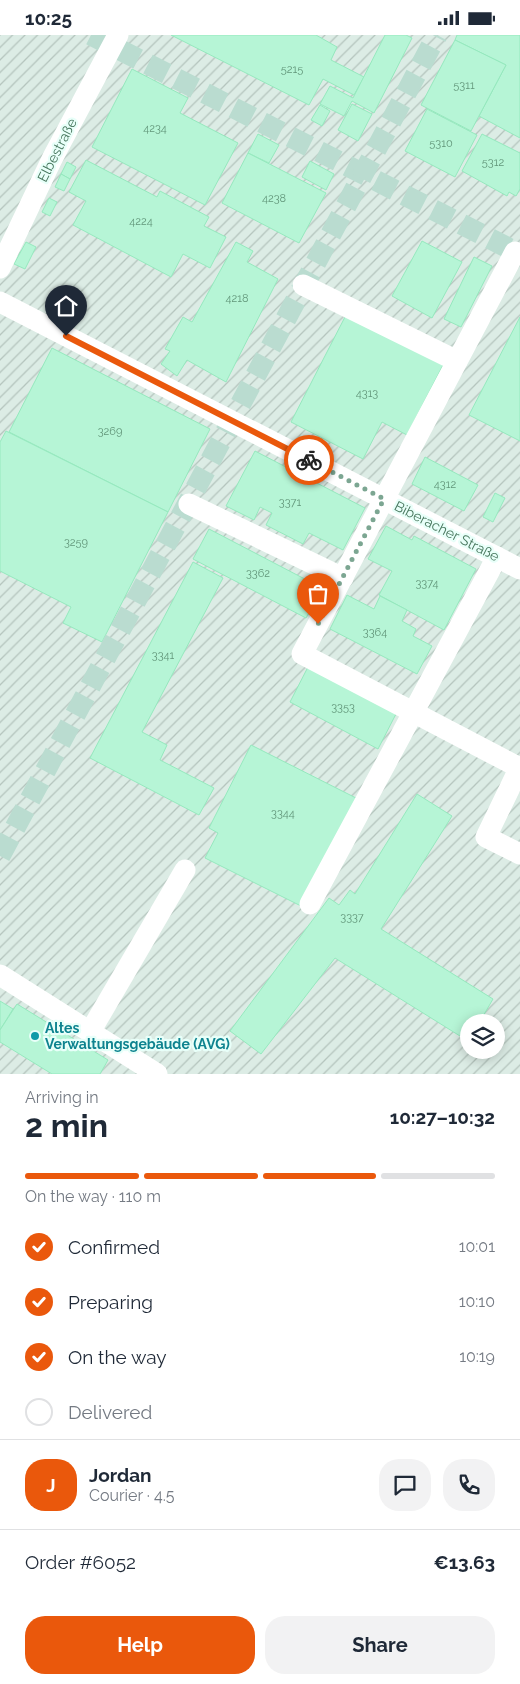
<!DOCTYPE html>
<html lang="en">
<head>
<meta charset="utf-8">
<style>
	:root { --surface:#fff; --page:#f2f2f3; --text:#1f2937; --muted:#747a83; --line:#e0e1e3; --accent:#ea580c }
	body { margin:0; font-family:Raleway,sans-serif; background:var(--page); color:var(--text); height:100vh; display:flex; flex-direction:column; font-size:19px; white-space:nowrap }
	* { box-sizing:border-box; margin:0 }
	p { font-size:16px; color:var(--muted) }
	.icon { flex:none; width:28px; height:28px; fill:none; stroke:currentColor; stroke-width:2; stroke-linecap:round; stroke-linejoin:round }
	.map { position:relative; height:1039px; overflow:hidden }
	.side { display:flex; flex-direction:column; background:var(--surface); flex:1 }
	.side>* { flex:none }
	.fabs { position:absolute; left:460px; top:979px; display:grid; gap:10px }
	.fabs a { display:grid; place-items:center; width:45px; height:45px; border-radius:50%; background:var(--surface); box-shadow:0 2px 12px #0003; font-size:25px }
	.pin { position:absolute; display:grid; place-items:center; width:42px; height:42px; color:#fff; margin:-51px -21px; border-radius:50% 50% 50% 0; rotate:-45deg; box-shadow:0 0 5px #0007 }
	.pin .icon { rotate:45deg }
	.courier { position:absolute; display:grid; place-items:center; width:50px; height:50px; margin:-25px; border:4px solid #ea580c; border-radius:50%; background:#fff; color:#222; box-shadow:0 1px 6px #0007 }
	.head em { font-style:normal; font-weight:700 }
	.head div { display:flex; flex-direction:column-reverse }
	.head { display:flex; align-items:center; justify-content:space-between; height:85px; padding:0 25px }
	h1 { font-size:32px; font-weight:700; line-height:38px }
	.bar { display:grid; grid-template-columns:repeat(4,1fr); gap:8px 5px; align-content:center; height:60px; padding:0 25px }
	.bar i { height:6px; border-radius:4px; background:var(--line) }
	.bar .current { background:var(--accent) }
	.bar p { grid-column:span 4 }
	.line { display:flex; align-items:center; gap:12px; padding:0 25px; border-top:1px solid var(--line) }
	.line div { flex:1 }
	.round { display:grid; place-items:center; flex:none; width:52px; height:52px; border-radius:20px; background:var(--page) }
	ol { padding:0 25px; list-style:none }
	li { display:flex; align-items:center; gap:15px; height:55px }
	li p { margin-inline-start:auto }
	li .icon { padding:5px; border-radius:50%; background:var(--accent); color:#fff; stroke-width:4 }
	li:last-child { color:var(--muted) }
	li i { width:28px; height:28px; border:2px solid var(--line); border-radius:50% }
	.action { display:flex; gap:10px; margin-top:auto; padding:10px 25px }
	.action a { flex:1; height:58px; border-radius:20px; background:var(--accent); color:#fff; font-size:20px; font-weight:700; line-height:58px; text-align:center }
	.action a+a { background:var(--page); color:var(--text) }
	.status { display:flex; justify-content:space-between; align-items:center; height:35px; padding:0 25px; background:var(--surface); direction:ltr }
	.status svg { height:14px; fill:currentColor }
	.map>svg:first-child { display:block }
	.industrial { fill:url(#industrial-furrows); fill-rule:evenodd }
	.building { fill:#b6f5d6; stroke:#95e9be }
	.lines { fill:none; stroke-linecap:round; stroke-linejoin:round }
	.minor-tunnel { stroke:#badcd0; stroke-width:21; stroke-dasharray:21 11; stroke-linecap:butt }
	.minor { stroke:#fff; stroke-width:21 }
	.done { stroke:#7ca692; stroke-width:5; stroke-dasharray:0 9 }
	.route { stroke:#ea580c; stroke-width:6 }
	.culture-dot { fill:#0f9aa8; stroke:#e8fff9; stroke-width:2 }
	.labels { text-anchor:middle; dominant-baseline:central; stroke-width:4.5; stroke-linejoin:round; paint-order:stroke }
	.number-label { font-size:11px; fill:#62967a }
	.street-label { font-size:14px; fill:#46765c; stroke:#e8fff9 }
	.culture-label { font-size:14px; font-weight:bold; fill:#0d838f; stroke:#e8fff9; text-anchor:start }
</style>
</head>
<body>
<div class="status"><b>10:25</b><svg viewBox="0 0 49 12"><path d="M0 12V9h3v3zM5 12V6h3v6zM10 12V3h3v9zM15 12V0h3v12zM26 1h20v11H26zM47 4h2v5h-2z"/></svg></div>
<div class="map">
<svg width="520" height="1039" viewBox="0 0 520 1039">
	<defs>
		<pattern id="industrial-furrows" width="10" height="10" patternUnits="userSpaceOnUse" patternTransform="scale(1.25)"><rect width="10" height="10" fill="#dcece5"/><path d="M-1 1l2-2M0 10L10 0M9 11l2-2" fill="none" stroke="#b4c4bd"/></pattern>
	</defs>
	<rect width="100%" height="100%" fill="#e0fef6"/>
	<!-- industrial -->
	<path class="industrial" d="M0 0H520V1039H0ZM469 988H496V1015H469Z"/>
	<!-- building -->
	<g class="building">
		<path d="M171 0H316L337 12 331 25 364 42 354 60 323 44 309 70Z"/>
		<path d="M385 0H406L412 3 374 78 352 66 344 81 320 69 330 51 353 63Z"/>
		<path d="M457 0H520V103L479 81 506 30 455 5Z"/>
		<path d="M455 5 506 30 471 96 421 70Z"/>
		<path d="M132 34 188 63 180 78 238 108 205 170 92 112Z"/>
		<path d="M352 69 372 79 358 106 338 95Z"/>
		<path d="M320 70 330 76 322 91 311 85Z"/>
		<path d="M427 74 477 100 455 142 405 116Z"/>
		<path d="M258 99 279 110 269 128 248 118Z"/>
		<path d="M482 99 520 118V154L516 161 509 157 507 161 462 136Z"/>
		<path d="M248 118 326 158 299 208 222 168Z"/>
		<path d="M86 125 157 162 160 156 209 182 204 191 226 202 210 233 183 219 171 242 73 190 86 166 69 157Z"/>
		<path d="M310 126 334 139 326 155 302 142Z"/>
		<path d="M67 127 76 132 70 144 61 139Z"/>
		<path d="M61 139 70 144 64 156 55 152Z"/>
		<path d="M49 163 57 167 50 181 42 177Z"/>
		<path d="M422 206 462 227 432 283 392 261Z"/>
		<path d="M26 207 36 212 25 234 14 229Z"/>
		<path d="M236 207 253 216 247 227 278 244 226 347 187 325 177 341 161 329 170 316 165 314 183 282 192 287Z"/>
		<path d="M474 222 492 231 461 292 444 284Z"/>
		<path d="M346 280 443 330 407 400 382 387 363 424 291 387Z"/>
		<path d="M520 282V406L469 380Z"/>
		<path d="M52 313 210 394 168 477 9 397Z"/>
		<path d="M6 396 168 477 102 607 63 588 71 572 0 536V407Z"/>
		<path d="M255 416 365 473 343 515 309 498 303 509 266 490 272 478 260 472 254 485 226 471Z"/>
		<path d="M425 422 478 450 464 476 412 449Z"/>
		<path d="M495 458 505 463 493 487 483 482Z"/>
		<path d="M386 491 412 505 414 501 476 534 444 595 379 560 392 536 368 524Z"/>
		<path d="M209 494 322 553 306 583 193 524Z"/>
		<path d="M193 527 223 543 142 697 167 710 160 725 214 753 199 780 90 723Z"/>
		<path d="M347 560 374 574 380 561 407 575 402 586 416 594 413 601 432 611 417 639 330 594Z"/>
		<path d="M309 630 397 677 378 714 290 667Z"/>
		<path d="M251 710 358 764 303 872 205 823 218 798 209 793Z"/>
		<path d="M417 759 452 781 381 894 493 964 479 988H469L468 1006 335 923 261 1019 230 996 329 863 339 870 350 855 355 859Z"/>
		<path d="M0 966 13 974 0 995Z"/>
		<path d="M17 969 108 1025 100 1039H52L0 1007V995Z"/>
	</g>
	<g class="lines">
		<!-- minor-tunnel -->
		<g class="minor-tunnel">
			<path d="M91 0 520 219"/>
			<path d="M0 821 437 0"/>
		</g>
		<!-- minor -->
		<g class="minor">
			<path d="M515 217 302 619 520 733"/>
			<path d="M0 233 52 124 118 0"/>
			<path d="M303 250 457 326"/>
			<path d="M0 267 520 534"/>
			<path d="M189 469 343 543"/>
			<path d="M520 732 486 802 520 819"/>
			<path d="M310 869 497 522"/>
			<path d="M0 940 157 1039"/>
			<path d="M90 997 185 835"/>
		</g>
	</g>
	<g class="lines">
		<!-- done -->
		<path class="done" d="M309 425 384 464 318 589"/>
		<!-- route -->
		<path class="route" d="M66 301 309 425"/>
	</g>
	<!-- markers -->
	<circle class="culture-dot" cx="35" cy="1001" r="5"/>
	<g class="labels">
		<!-- number labels -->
		<g class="number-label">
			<text x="292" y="34">5215</text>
			<text x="464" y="50">5311</text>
			<text x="155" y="93">4234</text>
			<text x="441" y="108">5310</text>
			<text x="493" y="127">5312</text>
			<text x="274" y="163">4238</text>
			<text x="141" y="186">4224</text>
			<text x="237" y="263">4218</text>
			<text x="367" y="358">4313</text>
			<text x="110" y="396">3269</text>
			<text x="445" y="449">4312</text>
			<text x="290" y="467">3371</text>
			<text x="76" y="507">3259</text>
			<text x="258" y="538">3362</text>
			<text x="427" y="548">3374</text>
			<text x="375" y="597">3364</text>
			<text x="163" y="620">3341</text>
			<text x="343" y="672">3353</text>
			<text x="283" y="778">3344</text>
			<text x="352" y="882">3337</text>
		</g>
		<!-- street labels -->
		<g class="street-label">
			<text transform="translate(57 115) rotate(-63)">Elbestraße</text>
			<text transform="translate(447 496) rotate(27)">Biberacher Straße</text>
		</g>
		<!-- culture labels -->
		<g class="culture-label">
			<text x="45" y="993">Altes<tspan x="45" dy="16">Verwaltungsgebäude (AVG)</tspan></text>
		</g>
	</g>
</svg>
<div class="fabs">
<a><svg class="icon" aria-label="layers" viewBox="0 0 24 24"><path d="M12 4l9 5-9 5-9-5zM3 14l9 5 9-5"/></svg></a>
</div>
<div class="pin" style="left:318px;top:589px;background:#ea580c"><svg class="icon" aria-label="bag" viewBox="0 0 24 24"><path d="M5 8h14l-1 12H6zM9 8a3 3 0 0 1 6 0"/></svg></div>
<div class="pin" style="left:66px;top:301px;background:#1f2937"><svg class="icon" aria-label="home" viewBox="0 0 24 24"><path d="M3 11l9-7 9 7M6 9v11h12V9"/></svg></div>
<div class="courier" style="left:309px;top:425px"><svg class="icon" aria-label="bike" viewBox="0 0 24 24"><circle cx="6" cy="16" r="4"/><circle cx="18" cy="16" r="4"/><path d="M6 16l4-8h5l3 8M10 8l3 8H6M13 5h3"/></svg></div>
</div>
<section class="side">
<div class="head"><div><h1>2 min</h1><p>Arriving in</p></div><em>10:27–10:32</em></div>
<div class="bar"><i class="current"></i><i class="current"></i><i class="current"></i><i></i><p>On the way · 110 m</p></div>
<ol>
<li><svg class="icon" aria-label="check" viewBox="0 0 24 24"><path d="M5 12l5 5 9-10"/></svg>Confirmed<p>10:01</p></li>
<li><svg class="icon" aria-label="check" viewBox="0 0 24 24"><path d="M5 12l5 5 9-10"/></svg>Preparing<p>10:10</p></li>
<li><svg class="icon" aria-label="check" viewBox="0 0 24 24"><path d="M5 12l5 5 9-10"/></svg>On the way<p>10:19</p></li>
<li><i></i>Delivered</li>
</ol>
<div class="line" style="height:90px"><b class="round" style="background:var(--accent);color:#fff">J</b><div><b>Jordan</b><p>Courier · 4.5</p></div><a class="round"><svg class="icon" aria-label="chat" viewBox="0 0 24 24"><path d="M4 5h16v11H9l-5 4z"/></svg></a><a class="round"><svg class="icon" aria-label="phone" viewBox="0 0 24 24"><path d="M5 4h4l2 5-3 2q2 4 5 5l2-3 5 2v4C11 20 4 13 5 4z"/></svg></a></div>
<div class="line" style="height:65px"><div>Order #6052</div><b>€13.63</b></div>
<div class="action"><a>Help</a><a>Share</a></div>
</section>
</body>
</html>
